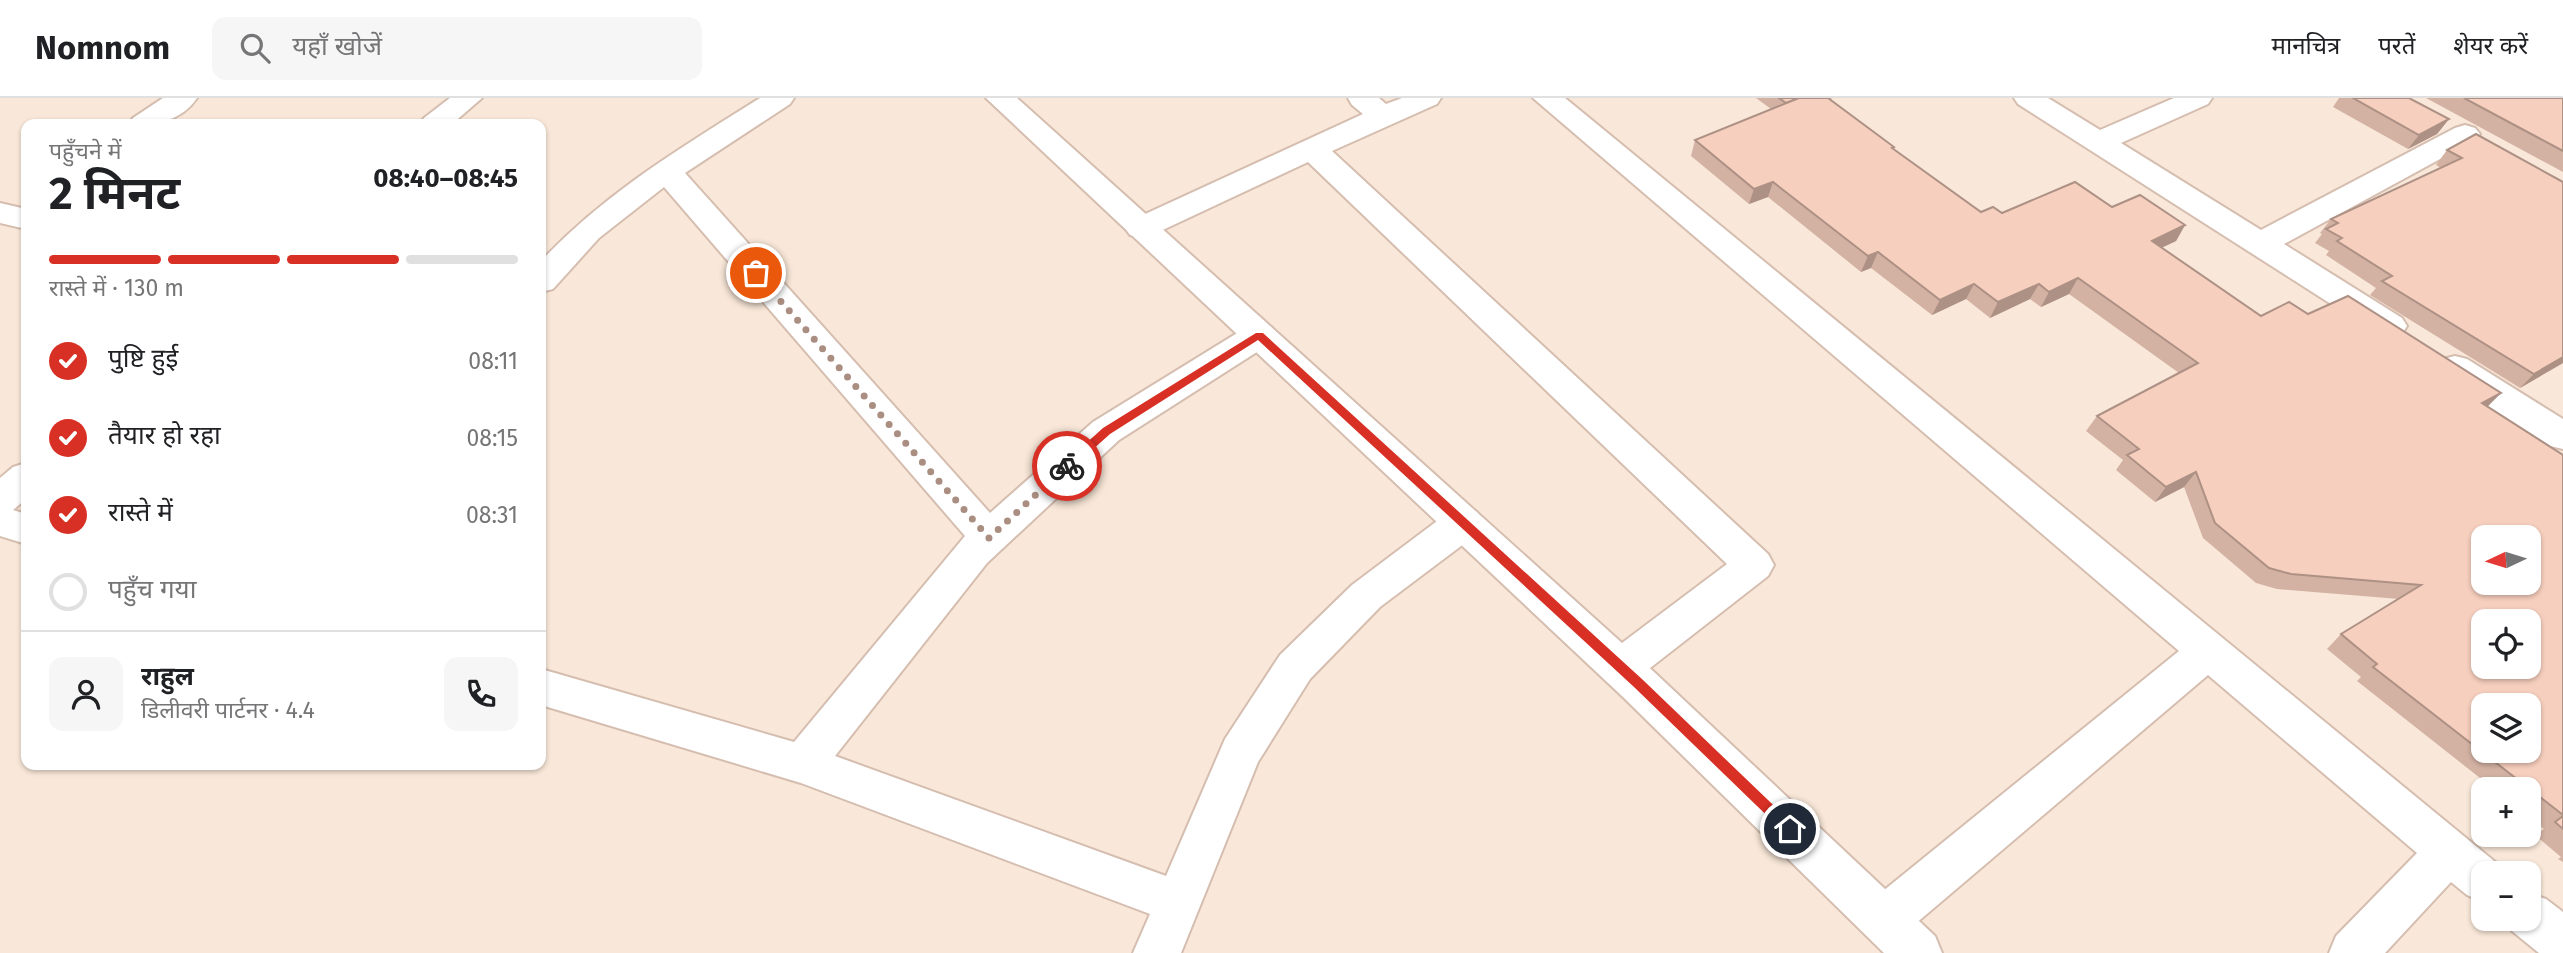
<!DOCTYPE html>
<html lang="hi">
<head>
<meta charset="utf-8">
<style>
	:root { --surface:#fff; --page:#f6f6f6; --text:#202124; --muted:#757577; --line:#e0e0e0; --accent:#d93025 }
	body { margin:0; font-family:"Fira Sans","Noto Sans Devanagari",sans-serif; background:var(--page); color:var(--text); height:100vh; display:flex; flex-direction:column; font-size:26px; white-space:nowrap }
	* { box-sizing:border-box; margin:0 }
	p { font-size:23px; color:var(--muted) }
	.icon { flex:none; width:38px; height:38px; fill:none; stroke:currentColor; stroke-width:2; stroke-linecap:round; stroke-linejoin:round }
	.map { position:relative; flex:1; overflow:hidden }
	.sheet { position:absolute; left:21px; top:21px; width:525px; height:651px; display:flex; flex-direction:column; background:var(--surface); border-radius:14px; box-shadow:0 2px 5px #0004 }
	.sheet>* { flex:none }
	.needle { width:46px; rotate:266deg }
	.controls { position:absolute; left:2471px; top:427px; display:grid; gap:14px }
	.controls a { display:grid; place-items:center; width:70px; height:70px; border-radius:14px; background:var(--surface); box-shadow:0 2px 5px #0004; font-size:35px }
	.pin { position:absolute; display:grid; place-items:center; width:60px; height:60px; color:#fff; margin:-30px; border:4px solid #fff; border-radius:50%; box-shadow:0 2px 7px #0007 }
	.courier { position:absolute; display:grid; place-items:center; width:70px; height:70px; margin:-35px; border:5px solid #d93025; border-radius:50%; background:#fff; color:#222; box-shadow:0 2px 9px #0007 }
	.headline em { font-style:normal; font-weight:700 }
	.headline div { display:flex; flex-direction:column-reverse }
	.headline { display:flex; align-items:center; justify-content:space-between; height:119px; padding:0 28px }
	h1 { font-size:46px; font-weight:700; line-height:52px }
	.bar { display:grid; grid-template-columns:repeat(4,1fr); gap:10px 7px; align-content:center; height:84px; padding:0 28px }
	.bar i { height:9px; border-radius:5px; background:var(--line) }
	.bar .active { background:var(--accent) }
	.bar p { grid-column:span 4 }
	.line { display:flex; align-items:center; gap:18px; padding:0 28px; border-top:2px solid var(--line) }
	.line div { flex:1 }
	.round { display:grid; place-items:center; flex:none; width:74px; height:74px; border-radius:14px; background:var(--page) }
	ol { padding:0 28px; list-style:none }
	li { display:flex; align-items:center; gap:21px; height:77px }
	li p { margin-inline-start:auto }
	li .icon { padding:7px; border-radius:50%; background:var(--accent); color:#fff; stroke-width:4 }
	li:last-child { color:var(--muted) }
	li i { width:38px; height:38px; border:4px solid var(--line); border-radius:50% }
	header { display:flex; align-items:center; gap:42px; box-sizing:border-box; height:98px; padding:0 35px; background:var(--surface); border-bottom:2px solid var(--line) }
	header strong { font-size:33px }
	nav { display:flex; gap:38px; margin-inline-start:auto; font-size:24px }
	.search { width:490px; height:63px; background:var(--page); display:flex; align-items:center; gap:18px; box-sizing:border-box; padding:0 24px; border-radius:14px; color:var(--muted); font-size:26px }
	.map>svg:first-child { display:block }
	.residential { fill:#f9e8d9; fill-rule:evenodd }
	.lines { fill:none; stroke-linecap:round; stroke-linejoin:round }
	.minor-casing { stroke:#d5bdaf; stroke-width:4 }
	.tertiary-casing { stroke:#d5bdaf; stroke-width:4 }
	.minor { fill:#fff; fill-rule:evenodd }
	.tertiary { fill:#fff; fill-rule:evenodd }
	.wall { fill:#d4b2a3 }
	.shaded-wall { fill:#ad9185 }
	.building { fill:#f7cfbe; stroke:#ad9185; stroke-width:2; fill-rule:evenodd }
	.route { fill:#d93025 }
	.done { stroke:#aa8e81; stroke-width:7; stroke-dasharray:0 12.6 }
</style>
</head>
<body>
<header>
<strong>Nomnom</strong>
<div class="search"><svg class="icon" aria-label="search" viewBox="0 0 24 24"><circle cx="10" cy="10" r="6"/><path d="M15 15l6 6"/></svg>यहाँ खोजें</div>
<nav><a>मानचित्र</a><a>परतें</a><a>शेयर करें</a></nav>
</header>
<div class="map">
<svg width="2563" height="855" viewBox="0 0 2563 855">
	<rect width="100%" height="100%" fill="#fef4e9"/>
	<!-- residential -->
	<path class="residential" d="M0 0H2563V855H0ZM26 26H541V667H26ZM2483 439H2529V485H2483ZM2483 523H2529V569H2483ZM2483 607H2529V653H2483ZM2483 691H2529V737H2483ZM2483 775H2529V821H2483Z"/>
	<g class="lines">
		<defs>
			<g id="minor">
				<path d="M163 0H197C180 25 155 26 128 26L133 20Z"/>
				<path d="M450 0H482L452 26H419L424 20Z"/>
				<path d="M760 0H794L790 6 685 75 990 415 1093 324 1247 229 1259 225 1271 229 1276 237 1271 245 1119 342 987 465 835 658 1166 778 1225 641 1280 557 1352 487 1449 414 1463 410 1477 414 1482 425 1477 436 1380 509 1310 581 1258 664 1181 855H1133L1150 816 801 685 541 607V571L794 644 965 438 664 89 599 140 553 191 541 194V163C608 93 679 51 760 0Z"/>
				<path d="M1348 0H1379L1386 6 1402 0H1441L1437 6 1332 53 1768 456 1774 467 1768 478 1636 581 1621 587 1606 581 1600 569 1606 557 1727 466 1308 64 1152 137 1141 140 1130 137 1125 130 1130 123 1363 16 1352 7Z"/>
				<path d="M1533 0H1565L2499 767 2503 775H2483V804L2467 797 2451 784 2385 855H2329L2336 838 2417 755 2208 577 1901 838 1884 845 1867 838 1860 822 1867 806 2179 553Z"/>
				<path d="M2014 0H2048L2100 32 2174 0H2212L2208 6 2121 45 2261 132 2455 30 2465 27 2475 30 2480 36 2475 42 2284 146 2402 220 2407 228 2402 236 2390 240 2378 236 2018 6Z"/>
				<path d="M0 105 26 111V131L0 125Z"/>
				<path d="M2455 258 2467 261 2563 321V351L2550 348 2443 279 2438 270 2443 261Z"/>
				<path d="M26 365V401L13 412 26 416V446L0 438V380L13 369Z"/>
				<path d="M2529 795 2546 801 2563 814V855H2539L2512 833 2507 821H2529Z"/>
			</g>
			<path id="tertiary" d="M986 0H1017L1653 573 1935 838 1942 855H1884L1623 599Z"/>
		</defs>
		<!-- minor casing -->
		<use href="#minor" class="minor-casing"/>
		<!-- tertiary casing -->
		<use href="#tertiary" class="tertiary-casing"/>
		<!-- minor -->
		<use href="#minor" class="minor"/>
		<!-- tertiary -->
		<use href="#tertiary" class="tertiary"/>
	</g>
	<!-- wall -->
	<g class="wall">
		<path d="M1756 0H1833L1830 1 1894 49 1893 51 1981 114 2002 115 2112 109 2185 127 2176 143 2161 150 2261 218 2308 216 2501 295 2487 309 2563 357V764L2558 761 2561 759 2535 737 2544 731 2529 719V691H2494L2357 583 2361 579 2327 551 2341 536 2399 501 2277 491 2256 485 2203 440 2184 389 2155 404 2116 372 2123 362 2086 333 2097 318 2179 275 2069 196 2041 209 2030 201 1990 220 1966 201 1932 217 1871 170 1861 174 1768 99 1749 106 1691 58 1695 42 1771 11Z"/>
		<path d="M2339 0H2409L2449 21 2437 36 2408 51 2333 9Z"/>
		<path d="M2426 0H2563V74Z"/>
		<path d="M2447 52 2563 84V265L2520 290 2370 197 2376 190 2326 157 2329 153 2315 145 2322 136 2320 135 2331 121 2441 70 2436 67Z"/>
	</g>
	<!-- shaded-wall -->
	<g class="shaded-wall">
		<path d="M2449 21 2437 36 2408 51 2419 37Z"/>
		<path d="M1773 84 1768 99 1749 106 1754 91Z"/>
		<path d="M2185 127 2176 143 2142 159 2152 143Z"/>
		<path d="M1878 154 1871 170 1861 174 1868 158Z"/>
		<path d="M2078 180 2069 196 2041 209 2049 194Z"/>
		<path d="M1974 186 1966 201 1932 217 1940 202Z"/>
		<path d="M2039 186 2030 201 1990 220 1998 204Z"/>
		<path d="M2563 259V265L2520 290 2534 276Z"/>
		<path d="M2501 295 2486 310 2482 305Z"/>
		<path d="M2196 374 2184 389 2155 404 2166 389Z"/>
	</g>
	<!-- building -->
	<g class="building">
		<path d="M1779 0H1799L1786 5Z"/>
		<path d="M1799 0H1828L1894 49 1892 50 1981 114 1993 109 2002 115 2075 84 2112 109 2140 97 2185 127 2152 143 2261 218 2289 204 2308 216 2348 198 2501 295 2482 305 2563 357V717L2373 569 2377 566 2341 536 2421 487 2291 476 2269 470 2215 425 2196 374 2166 389 2127 357 2139 351 2097 318 2198 265 2078 180 2049 194 2039 186 1998 204 1974 186 1940 202 1878 154 1868 158 1773 84 1754 91 1695 42ZM2483 439H2529V485H2483ZM2483 523H2529V569H2483ZM2483 607H2529V653H2483Z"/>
		<path d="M2353 0H2409L2449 21 2419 37Z"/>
		<path d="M2464 0H2563V53Z"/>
		<path d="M2476 36 2563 84V259L2534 276 2382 183 2392 178 2337 143 2342 140 2326 131 2338 125 2331 121 2462 60 2447 52Z"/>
		<path d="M2563 718V731L2555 724Z"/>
	</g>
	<!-- route -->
	<path class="route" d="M1256 235H1263L1643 582 1794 727V735H1785L1634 589 1258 242 1110 336 1071 371H1063V366L1103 330Z"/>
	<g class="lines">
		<!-- done -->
		<path class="done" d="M756 175 989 440 1067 368"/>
	</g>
</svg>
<div class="controls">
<a><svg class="needle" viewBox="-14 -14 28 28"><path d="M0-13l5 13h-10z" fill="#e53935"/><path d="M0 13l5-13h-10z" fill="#757577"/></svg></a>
<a><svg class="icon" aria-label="locate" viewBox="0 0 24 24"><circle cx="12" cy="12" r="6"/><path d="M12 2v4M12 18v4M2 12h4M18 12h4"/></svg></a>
<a><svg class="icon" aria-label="layers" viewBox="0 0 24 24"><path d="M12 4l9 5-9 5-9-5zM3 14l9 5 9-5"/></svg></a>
<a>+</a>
<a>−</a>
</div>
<div class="pin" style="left:756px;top:175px;background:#ea580c"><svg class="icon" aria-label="bag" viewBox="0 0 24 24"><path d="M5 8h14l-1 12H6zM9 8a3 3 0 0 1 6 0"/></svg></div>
<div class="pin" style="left:1790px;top:731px;background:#1f2937"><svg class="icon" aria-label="home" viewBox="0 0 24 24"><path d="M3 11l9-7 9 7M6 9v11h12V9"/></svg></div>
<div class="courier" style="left:1067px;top:368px"><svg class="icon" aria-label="bike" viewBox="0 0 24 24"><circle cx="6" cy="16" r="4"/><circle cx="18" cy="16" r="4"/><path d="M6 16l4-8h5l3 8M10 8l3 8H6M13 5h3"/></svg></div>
<section class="sheet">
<div class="headline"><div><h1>2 मिनट</h1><p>पहुँचने में</p></div><em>08:40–08:45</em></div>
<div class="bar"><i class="active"></i><i class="active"></i><i class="active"></i><i></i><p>रास्ते में · 130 m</p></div>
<ol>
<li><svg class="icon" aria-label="check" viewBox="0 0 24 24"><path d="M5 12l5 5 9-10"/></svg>पुष्टि हुई<p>08:11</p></li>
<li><svg class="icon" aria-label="check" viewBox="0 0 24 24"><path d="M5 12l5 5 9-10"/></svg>तैयार हो रहा<p>08:15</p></li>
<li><svg class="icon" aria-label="check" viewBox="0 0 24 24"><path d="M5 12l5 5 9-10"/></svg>रास्ते में<p>08:31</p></li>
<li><i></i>पहुँच गया</li>
</ol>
<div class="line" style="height:126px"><a class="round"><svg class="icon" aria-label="person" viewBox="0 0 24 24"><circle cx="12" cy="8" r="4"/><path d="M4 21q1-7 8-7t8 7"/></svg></a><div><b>राहुल</b><p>डिलीवरी पार्टनर · 4.4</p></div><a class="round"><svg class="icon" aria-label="phone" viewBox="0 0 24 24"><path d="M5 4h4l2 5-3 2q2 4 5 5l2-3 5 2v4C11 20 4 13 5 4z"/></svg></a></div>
</section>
</div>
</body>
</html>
